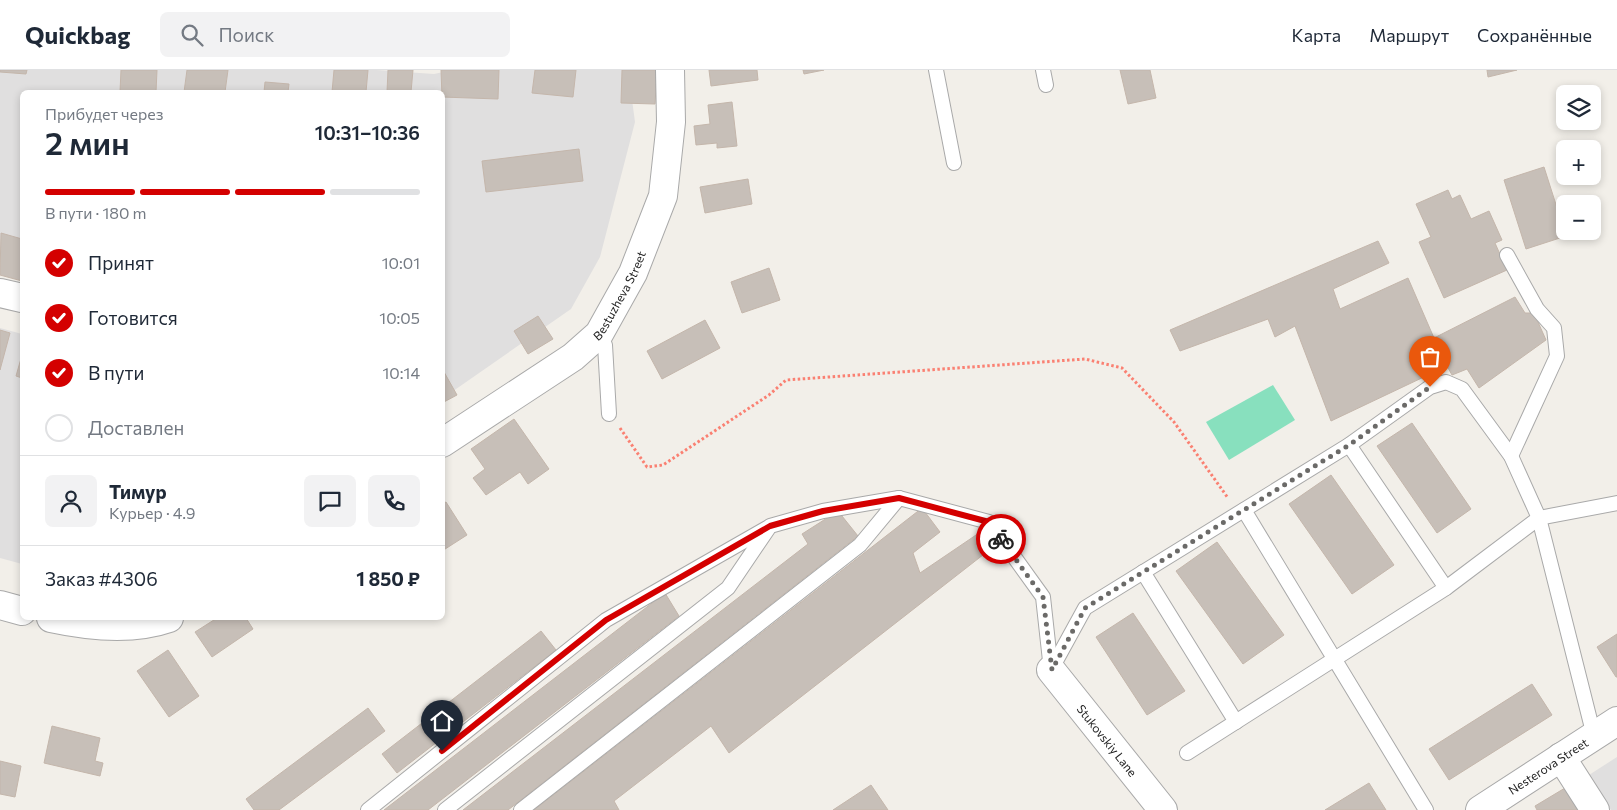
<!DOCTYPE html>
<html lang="ru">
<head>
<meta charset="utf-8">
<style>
	:root { --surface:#fff; --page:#f2f2f3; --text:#1f2937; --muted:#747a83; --line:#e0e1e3; --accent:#d40000 }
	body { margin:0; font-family:Commissioner,sans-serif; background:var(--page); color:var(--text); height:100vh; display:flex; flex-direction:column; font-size:19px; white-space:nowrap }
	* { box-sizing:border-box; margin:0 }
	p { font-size:16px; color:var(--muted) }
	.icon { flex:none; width:28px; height:28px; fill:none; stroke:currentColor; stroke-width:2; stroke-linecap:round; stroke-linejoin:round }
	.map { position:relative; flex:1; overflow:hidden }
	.drawer { position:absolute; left:20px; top:20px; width:425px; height:530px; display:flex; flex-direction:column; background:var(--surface); border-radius:8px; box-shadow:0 2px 8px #0003 }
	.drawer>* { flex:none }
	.controls { position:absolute; left:1556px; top:15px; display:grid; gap:10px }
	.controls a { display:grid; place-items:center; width:45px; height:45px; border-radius:8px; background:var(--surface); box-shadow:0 2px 8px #0003; font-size:25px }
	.pin { position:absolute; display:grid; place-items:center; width:42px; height:42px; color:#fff; margin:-51px -21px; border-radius:50% 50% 50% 0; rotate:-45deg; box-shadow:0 0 5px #0007 }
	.pin .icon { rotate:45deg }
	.courier { position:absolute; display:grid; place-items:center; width:50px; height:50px; margin:-25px; border:4px solid #d40000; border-radius:50%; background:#fff; color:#222; box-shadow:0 1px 6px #0007 }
	.summary em { font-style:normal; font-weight:600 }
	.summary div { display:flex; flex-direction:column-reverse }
	.summary { display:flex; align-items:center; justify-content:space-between; height:85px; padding:0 25px }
	h1 { font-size:32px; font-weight:600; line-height:38px }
	.bar { display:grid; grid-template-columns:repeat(4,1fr); gap:8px 5px; align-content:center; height:60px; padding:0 25px }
	.bar i { height:6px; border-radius:4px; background:var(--line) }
	.bar .selected { background:var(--accent) }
	.bar p { grid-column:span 4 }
	.line { display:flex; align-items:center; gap:12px; padding:0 25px; border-top:1px solid var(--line) }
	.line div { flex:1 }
	.round { display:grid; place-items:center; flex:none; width:52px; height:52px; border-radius:8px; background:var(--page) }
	ol { padding:0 25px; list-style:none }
	li { display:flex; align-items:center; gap:15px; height:55px }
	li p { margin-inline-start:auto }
	li .icon { padding:5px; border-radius:50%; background:var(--accent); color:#fff; stroke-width:4 }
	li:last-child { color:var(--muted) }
	li i { width:28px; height:28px; border:2px solid var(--line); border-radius:50% }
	header { display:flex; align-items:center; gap:30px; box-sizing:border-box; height:70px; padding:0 25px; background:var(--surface); border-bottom:1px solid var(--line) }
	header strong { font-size:24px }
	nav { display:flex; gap:28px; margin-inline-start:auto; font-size:18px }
	.search { width:350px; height:45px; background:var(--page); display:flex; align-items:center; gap:12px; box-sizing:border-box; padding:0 18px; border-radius:8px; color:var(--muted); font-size:19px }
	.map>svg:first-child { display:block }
	.residential { fill:#e0dfdf }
	.pitch { fill:#88e0be }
	.building { fill:#c7bfb8; stroke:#c4b6ab }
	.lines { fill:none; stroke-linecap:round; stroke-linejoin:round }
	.lane-casing { stroke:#a9a9a9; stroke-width:16 }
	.street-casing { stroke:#a9a9a9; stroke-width:30 }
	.path { stroke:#fa8072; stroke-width:3; stroke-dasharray:2.5 2.5; stroke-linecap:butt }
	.lane { stroke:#fff; stroke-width:14 }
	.street { stroke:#fff; stroke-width:28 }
	.done { stroke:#6b6a68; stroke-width:5; stroke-dasharray:0 9 }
	.route { stroke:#d40000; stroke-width:6 }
	.labels { text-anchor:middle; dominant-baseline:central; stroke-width:4; stroke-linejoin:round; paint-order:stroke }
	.street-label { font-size:12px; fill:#222; stroke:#fff }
</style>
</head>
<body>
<header>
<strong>Quickbag</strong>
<div class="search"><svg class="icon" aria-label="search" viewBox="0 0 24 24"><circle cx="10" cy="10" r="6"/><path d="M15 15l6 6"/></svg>Поиск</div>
<nav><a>Карта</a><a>Маршрут</a><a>Сохранённые</a></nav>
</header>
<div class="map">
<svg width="1617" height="740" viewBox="0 0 1617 740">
	<rect width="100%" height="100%" fill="#f2efe9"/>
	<!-- residential -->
	<g class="residential">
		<path d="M0 0H377L434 4 453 0H628L635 52 600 187 571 239 446 326 442 324V22H22V188L0 182Z"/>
		<path d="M0 258 22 264V494L0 488Z"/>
		<path d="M1617 687V740H1611L1589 705Z"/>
	</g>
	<!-- pitch -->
	<path class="pitch" d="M1273 315 1295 350 1229 390 1206 352Z"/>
	<!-- building -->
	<g class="building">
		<path d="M0 0H27L26 4 0 2Z"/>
		<path d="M121 0H157L156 22H120Z"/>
		<path d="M187 0H228L225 22H184Z"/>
		<path d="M334 0H368L366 22H332Z"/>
		<path d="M388 0H413L411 22H387Z"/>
		<path d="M441 0H499L498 29 442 27Z"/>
		<path d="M535 0H576L573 27 532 23Z"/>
		<path d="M622 0H657L655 34 621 33Z"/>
		<path d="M709 0H757L758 10 711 16Z"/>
		<path d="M803 0H824L804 4Z"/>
		<path d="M1120 0H1150L1156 28 1128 34Z"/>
		<path d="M1487 0H1517L1488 7Z"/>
		<path d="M265 12 289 14 288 22H264Z"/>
		<path d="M732 32 737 76 717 78V73L696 75 694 56 710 54 708 35Z"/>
		<path d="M579 79 583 111 486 122 482 91Z"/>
		<path d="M1544 97 1566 166 1526 179 1504 110Z"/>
		<path d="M748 109 752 134 705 143 700 117Z"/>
		<path d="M1448 120 1452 129 1460 125 1471 149 1489 141 1502 170 1495 173 1507 200 1444 228 1419 172 1431 167 1416 134Z"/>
		<path d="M1 163 22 169V211L0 205Z"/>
		<path d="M1378 171 1389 193 1333 219 1340 239 1408 208 1434 268 1515 227 1525 243H1534L1546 270 1479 318 1467 299 1452 305 1447 296 1331 351 1295 256 1275 267 1268 249 1180 281 1170 260Z"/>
		<path d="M769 198 780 230 742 243 731 212Z"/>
		<path d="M538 246 553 269 528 284 514 261Z"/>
		<path d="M705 250 720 278 662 309 647 281Z"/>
		<path d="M0 260 10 263 0 300Z"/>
		<path d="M22 285V308L16 306Z"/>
		<path d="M444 302 457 325 442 333V303Z"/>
		<path d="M514 349 549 399 528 414 520 402 486 425 473 408 485 399 471 379Z"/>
		<path d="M1412 353 1471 439 1437 463 1377 376Z"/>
		<path d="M1331 405 1394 495 1352 524 1289 434Z"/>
		<path d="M446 432 467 465 442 481V434Z"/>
		<path d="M922 438 940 462 913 483 920 503 979 463 988 481 729 683 711 656 614 731 619 740H534Z"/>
		<path d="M838 441 858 466 508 740H463L808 474 802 464Z"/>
		<path d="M1217 472 1284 565 1243 594 1176 501Z"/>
		<path d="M665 523 679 546 428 740H384Z"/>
		<path d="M1133 543 1185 621 1147 645 1096 567Z"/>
		<path d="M217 548H246L253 559 212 587 195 562Z"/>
		<path d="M541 561 556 580 397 703 382 684Z"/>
		<path d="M1617 564V607H1616L1597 577Z"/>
		<path d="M168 580 199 626 169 647 137 601Z"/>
		<path d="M1532 614 1552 645 1449 710 1429 679Z"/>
		<path d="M368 638 385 661 279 740H254L246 729Z"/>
		<path d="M52 656 100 668 95 691 103 693 100 706 44 693Z"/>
		<path d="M0 691 21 696 15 727 0 724Z"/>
		<path d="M1369 713 1386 740H1325Z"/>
		<path d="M871 715 888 740H833Z"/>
		<path d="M1565 718 1579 740H1537L1535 736Z"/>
	</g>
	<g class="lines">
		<defs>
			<g id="lane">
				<path d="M936 0 954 93"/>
				<path d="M1043 0 1046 15"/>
				<path d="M1507 185 1537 239 1554 258 1557 286 1511 386"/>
				<path d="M599 264 605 275 609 344"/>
				<path d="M1349 375 1446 518"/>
				<path d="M1244 440 1426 740"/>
				<path d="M1143 502 1236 652"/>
				<path d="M1051 600 1085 538 1349 375 1430 317 1446 312 1462 319 1511 386 1539 448 1594 666"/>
				<path d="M1187 683 1446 518 1539 448 1617 433"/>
				<path d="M368 740 606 550 767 458"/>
				<path d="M445 740 728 518 770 456 823 441 899 428"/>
				<path d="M521 740 860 475 899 428 989 452 1043 527 1051 600"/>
			</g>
			<g id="street">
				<path d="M0 223 22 228"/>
				<path id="s1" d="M442 373 573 287 599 264 633 203 663 126 671 52 670 0"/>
				<path d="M0 535 22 541"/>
				<path d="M51 548C88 556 132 561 169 548"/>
				<path id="s2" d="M1051 600 1163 740"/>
				<path d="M1561 687 1595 740"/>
				<path id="s3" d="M1480 740 1617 651"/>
			</g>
		</defs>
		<!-- lane casing -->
		<use href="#lane" class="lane-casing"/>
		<!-- street casing -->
		<use href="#street" class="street-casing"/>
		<!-- path -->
		<path class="path" d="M620 358 647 397 663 395 769 325 786 310 1085 289 1122 298 1174 352 1228 428"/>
		<!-- lane -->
		<use href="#lane" class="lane"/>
		<!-- street -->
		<use href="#street" class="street"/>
	</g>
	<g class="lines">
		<!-- done -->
		<path class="done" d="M1001 469 1043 527 1052 600 1085 538 1349 375 1430 317"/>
		<!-- route -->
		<path class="route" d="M442 681 606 550 770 456 823 441 899 428 989 452 1001 469"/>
	</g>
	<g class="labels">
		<!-- street labels -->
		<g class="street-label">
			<text stroke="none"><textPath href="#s1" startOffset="235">Bestuzheva Street</textPath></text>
			<text stroke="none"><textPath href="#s2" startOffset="90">Stukovskiy Lane</textPath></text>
			<text stroke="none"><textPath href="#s3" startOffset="81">Nesterova Street</textPath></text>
		</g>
	</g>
</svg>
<div class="controls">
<a><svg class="icon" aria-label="layers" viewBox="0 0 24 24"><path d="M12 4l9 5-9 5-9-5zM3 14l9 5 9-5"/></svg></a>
<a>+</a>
<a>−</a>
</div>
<div class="pin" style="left:1430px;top:317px;background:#ea580c"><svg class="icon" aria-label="bag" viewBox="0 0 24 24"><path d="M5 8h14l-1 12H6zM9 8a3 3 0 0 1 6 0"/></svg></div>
<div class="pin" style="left:442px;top:681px;background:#1f2937"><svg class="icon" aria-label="home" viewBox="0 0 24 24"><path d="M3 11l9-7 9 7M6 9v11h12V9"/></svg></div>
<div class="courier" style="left:1001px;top:469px"><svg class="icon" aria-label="bike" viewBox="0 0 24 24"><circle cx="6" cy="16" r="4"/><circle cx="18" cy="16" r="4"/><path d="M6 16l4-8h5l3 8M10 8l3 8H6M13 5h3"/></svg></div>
<section class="drawer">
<div class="summary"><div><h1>2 мин</h1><p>Прибудет через</p></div><em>10:31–10:36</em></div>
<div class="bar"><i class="selected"></i><i class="selected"></i><i class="selected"></i><i></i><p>В пути · 180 m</p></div>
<ol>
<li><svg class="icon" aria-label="check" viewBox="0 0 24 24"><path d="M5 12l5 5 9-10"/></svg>Принят<p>10:01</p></li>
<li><svg class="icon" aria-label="check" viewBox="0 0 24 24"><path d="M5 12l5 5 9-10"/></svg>Готовится<p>10:05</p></li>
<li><svg class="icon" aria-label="check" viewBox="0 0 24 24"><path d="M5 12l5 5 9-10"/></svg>В пути<p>10:14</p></li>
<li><i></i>Доставлен</li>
</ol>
<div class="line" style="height:90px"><a class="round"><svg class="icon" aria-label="person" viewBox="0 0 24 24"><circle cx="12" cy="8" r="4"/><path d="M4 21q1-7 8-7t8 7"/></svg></a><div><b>Тимур</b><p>Курьер · 4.9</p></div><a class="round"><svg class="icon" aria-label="chat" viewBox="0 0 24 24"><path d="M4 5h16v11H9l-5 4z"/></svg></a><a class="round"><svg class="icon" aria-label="phone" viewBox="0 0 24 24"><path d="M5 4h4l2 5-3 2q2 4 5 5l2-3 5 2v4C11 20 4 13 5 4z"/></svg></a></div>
<div class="line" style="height:65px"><div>Заказ #4306</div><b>1 850 ₽</b></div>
</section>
</div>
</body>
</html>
